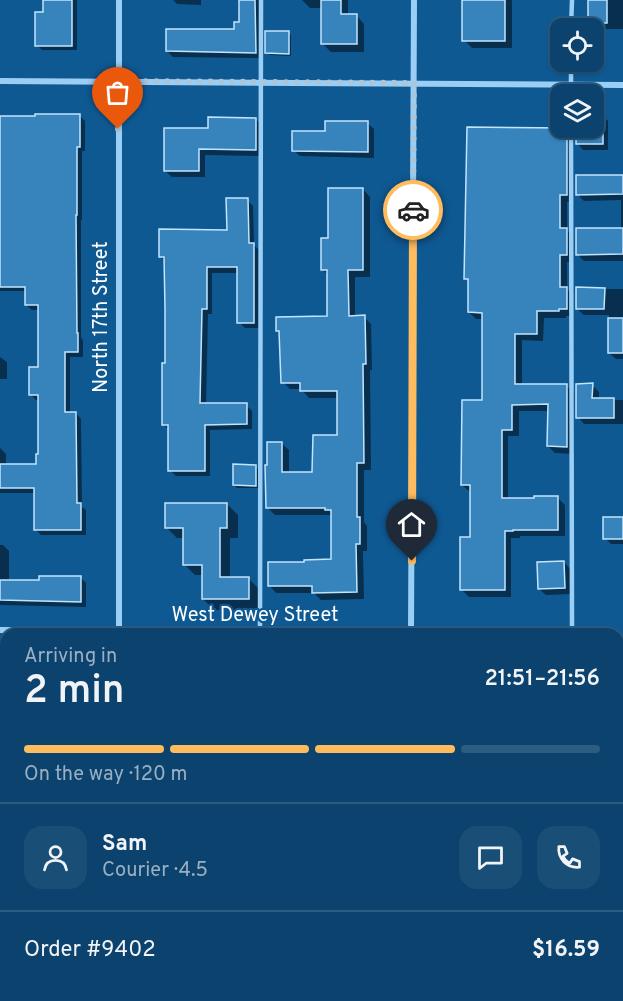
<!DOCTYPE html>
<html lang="en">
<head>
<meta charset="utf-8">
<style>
	:root { --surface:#0b436e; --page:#194e76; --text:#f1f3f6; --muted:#9ab0c2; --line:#2b5c81; --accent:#ffbc5e }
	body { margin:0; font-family:Overpass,sans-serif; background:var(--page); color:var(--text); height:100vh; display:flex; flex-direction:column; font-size:22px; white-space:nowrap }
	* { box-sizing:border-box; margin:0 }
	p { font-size:20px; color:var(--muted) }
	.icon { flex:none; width:33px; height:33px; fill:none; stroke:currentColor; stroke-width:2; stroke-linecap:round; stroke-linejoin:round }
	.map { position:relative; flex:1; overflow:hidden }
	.sheet { position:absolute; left:0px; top:628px; width:624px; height:374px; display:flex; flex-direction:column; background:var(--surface); border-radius:18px 18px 0 0; box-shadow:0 2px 4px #0004,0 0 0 2px var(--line) }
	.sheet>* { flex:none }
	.controls { position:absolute; left:550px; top:18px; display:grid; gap:12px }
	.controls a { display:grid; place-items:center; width:54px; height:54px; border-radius:12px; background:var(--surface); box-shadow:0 2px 4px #0004,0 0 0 2px var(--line); font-size:30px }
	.pin { position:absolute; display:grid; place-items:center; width:51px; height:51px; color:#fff; margin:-62px -26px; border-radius:50% 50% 50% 0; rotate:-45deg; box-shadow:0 0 6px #0007 }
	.pin .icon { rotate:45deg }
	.courier { position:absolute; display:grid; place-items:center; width:60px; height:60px; margin:-30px; border:4px solid #ffbc5e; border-radius:50%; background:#fff; color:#222; box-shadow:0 2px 8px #0007 }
	.overview em { font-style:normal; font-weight:600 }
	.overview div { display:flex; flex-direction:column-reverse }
	.overview { display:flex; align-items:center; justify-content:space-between; height:102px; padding:0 24px }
	h1 { font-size:39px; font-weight:600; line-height:45px }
	.bar { display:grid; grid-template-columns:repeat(4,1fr); gap:9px 6px; align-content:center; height:72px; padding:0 24px }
	.bar i { height:8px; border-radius:4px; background:var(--line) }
	.bar .on { background:var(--accent) }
	.bar p { grid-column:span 4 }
	.line { display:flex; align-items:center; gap:15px; padding:0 24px; border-top:2px solid var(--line) }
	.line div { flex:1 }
	.round { display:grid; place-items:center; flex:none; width:63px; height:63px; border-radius:18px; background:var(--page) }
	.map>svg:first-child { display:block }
	.shadow { fill:#0007 }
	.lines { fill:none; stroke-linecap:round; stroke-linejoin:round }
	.stream { stroke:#8cccf8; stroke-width:6 }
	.building { fill:#3783bc; stroke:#c2e5fe; stroke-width:1.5 }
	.service { stroke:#9bcef4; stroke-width:4.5 }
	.minor { stroke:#9bcef4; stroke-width:6 }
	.done { stroke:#abc5d9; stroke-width:6; stroke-dasharray:0 10.8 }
	.route { stroke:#ffbc5e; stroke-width:8 }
	.labels { text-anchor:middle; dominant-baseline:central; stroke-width:4.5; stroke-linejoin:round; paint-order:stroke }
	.street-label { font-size:20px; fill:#fff; stroke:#0f5993 }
</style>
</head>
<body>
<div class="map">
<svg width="623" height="1001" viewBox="0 0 623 1001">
	<rect width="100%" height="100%" fill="#0f5993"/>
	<!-- shadow -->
	<g class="shadow">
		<path d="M45 0H77V50H42L37 45 45 13Z"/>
		<path d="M173 0H201V5L177 4Z"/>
		<path d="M241 0H261L262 58 173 57 167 51 236 31 240 23Z"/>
		<path d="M302 0H348V16H357L364 24V52H331L323 44V8H310Z"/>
		<path d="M464 0H512V48H472L464 40Z"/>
		<path d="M589 0H623V29H596L589 22Z"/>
		<path d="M288 33 291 35V56L270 55 267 52Z"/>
		<path d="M79 115 85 121V151H82V220H81V338L83 340V357H70V413H76L81 419 82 507 86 510V535H41L36 530V493H0V448L6 454V465H37L40 456V400H36L31 395 39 368V310H32L26 305V291H0V117Z"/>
		<path d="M594 115H602L608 121V150H583L577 143 584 128H594Z"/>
		<path d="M256 119 262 126V156L205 155V177H172L165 171 209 129Z"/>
		<path d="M367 123 374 129V158L300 156 293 150 327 133Z"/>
		<path d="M566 128 573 136V201L567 202V230L573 237V262H567V289L573 296V316H566V318H544L543 341 522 340V386L566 385 574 393V454L555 453 548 446 549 411H519V436H508V499L558 498 565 505V536H520V538H511V597H469L462 590 471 539V492H470L462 485 483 401V319H476L469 312V282L465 278Z"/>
		<path d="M623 176V261H584L577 254 621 230V200L584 201 577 194Z"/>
		<path d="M363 189 370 197V277H355V317H364L371 324 372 370H370L371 470H364V522L367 526V551H363L364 599 321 600 314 593H276L269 585 333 561V515H275L268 508 281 443 289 450V473H314L338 437V398H309L301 389H290L283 382 281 334 278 331 328 317V275L322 269 329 239Z"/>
		<path d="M247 200 253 206 254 245 260 251 259 328H245L239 322V273H212V314H208L206 405H246L252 411V429L210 430V476H176L170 470V431L163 424 166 365 165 262 161 257 228 231Z"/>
		<path d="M577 289H623V359H616L609 353V315H584L577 309Z"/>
		<path d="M0 357 7 362V379H0Z"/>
		<path d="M592 385 599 392V400H623V424H584L578 417Z"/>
		<path d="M255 466 258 469V488H237L234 485Z"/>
		<path d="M227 504 238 515V538H230V579H249L260 590V610H214L203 599V575H195L184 564V538H177L166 527Z"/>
		<path d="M623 519V544H611L605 538Z"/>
		<path d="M0 545H3L9 551V581L40 582 80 577 86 583V607L0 605Z"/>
		<path d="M564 562 570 569 571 594 546 595 539 589Z"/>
		<rect x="0" y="673" width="6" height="167"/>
		<rect x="618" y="711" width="5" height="42"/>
		<rect x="618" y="845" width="5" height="41"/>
		<path d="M6 983V996H86L87 1001H0V984Z"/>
		<path d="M618 992H623V1001H613V996H618Z"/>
		<path d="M167 996H231L234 1001H167Z"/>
		<path d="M278 996H338L341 1001H278Z"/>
		<rect x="478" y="996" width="26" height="5"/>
		<rect x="544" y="996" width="26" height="5"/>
	</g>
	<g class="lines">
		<!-- stream -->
		<path class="stream" d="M618 907 623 904"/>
	</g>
	<!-- building -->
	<g class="building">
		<path d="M43 0H72V46H35V12H43Z"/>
		<path d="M239 0H255L256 53 166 51V29H234V22H239Z"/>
		<path d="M321 0H341V14H357V44H321Z"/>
		<rect x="462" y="0" width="43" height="41"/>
		<rect x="588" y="0" width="19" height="23"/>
		<path d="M265 31H289V54L265 53Z"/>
		<path d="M35 114H80V147H77V215H76L77 333H78V352H65V412H76L77 503H81V530H34V488H0V464H36V454H38V395H29V367H38V305H25V287H0V116H35Z"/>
		<path d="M208 117 256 118V150L199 149V171H164V128H208Z"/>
		<path d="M325 121H368V152L292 151V131H325Z"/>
		<path d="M467 127 567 128V195H560V228H567V255H560V287H567V309H559V311H537V334H515V384H567V447L547 446 548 404 512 405V430H502V498H534V496H558V530H513V531H505V590H460V537H470V485H461L462 400H482V313L468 312V279H464Z"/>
		<rect x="576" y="128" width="27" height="16"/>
		<path d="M576 175H623V194L576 195Z"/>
		<path d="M328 188H363V270H348L349 316 365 315 366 364H363L364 463H357V517H360V544H356L357 592 312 593V586H268V562H304V560L331 559V510H325V508H266L265 465H267V442H282V472H312L313 435H337V391H300V383H281L279 331H276V317L327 316V270H321V238H328Z"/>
		<path d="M226 198H248L249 243H254V323H237V267H207V309H202L200 403H247V424L205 425V471H168V425H162V363H165V309L164 257H159V229L227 230Z"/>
		<path d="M576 228H623V254L576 255Z"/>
		<path d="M576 287 605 288 604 309H576Z"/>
		<rect x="608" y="318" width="15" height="35"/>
		<path d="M593 383 592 398H614V418H576V384Z"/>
		<path d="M233 464 256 465V486L233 485Z"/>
		<path d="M165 503H227V528H220V577H249V599H202V565H183V528H165Z"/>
		<rect x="603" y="517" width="20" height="22"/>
		<path d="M564 561 565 588 538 589 537 562Z"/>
		<path d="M39 576H81V602L0 600V580H39Z"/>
	</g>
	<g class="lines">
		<!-- service -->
		<g class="service">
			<path d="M571 28 572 0"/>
			<path d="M571 94V62"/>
			<path d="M571 128 572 634"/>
			<path d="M260 634 261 0"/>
			<path d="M259 1001V996"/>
			<path d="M571 1001V996"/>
		</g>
		<!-- minor -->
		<g class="minor">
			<path d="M0 81 623 85"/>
			<path d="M0 630 617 634"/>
			<path d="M119 634V0"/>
			<path d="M411 634 414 0"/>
			<path d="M0 950H6"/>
			<path d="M618 954H623"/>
			<path d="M411 996V1001"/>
			<path d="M118 1001V996"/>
		</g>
	</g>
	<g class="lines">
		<!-- done -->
		<path class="done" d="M118 129V81L414 83 413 210"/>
		<!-- route -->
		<path class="route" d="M412 561 413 210"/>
	</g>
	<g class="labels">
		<!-- street labels -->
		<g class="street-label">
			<text transform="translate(102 317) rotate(-90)">North 17th Street</text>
			<text x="255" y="616">West Dewey Street</text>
		</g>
	</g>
</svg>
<div class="controls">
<a><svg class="icon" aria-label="locate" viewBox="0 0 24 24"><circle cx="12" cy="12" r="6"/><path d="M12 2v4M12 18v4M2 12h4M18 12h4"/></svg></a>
<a><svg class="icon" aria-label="layers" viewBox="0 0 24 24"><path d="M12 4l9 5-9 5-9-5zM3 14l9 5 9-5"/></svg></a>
</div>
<div class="pin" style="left:118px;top:129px;background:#ea580c"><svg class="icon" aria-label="bag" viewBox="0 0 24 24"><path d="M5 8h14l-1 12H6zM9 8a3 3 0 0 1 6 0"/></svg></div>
<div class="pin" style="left:412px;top:561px;background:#1f2937"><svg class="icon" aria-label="home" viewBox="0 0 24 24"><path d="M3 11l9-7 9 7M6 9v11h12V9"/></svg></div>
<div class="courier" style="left:413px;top:210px"><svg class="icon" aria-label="car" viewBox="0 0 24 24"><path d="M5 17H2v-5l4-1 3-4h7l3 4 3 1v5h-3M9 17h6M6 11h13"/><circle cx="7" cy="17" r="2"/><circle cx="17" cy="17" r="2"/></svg></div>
<section class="sheet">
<div class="overview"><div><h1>2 min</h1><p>Arriving in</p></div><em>21:51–21:56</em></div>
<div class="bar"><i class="on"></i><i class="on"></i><i class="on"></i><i></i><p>On the way · 120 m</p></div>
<div class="line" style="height:108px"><a class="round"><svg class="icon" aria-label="person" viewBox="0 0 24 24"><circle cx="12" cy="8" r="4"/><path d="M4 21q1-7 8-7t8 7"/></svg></a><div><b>Sam</b><p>Courier · 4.5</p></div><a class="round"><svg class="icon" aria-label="chat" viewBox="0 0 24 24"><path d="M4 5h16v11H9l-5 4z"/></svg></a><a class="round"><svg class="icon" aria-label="phone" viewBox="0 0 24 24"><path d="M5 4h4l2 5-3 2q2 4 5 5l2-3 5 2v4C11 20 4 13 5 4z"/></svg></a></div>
<div class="line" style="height:78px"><div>Order #9402</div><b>$16.59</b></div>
</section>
</div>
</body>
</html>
